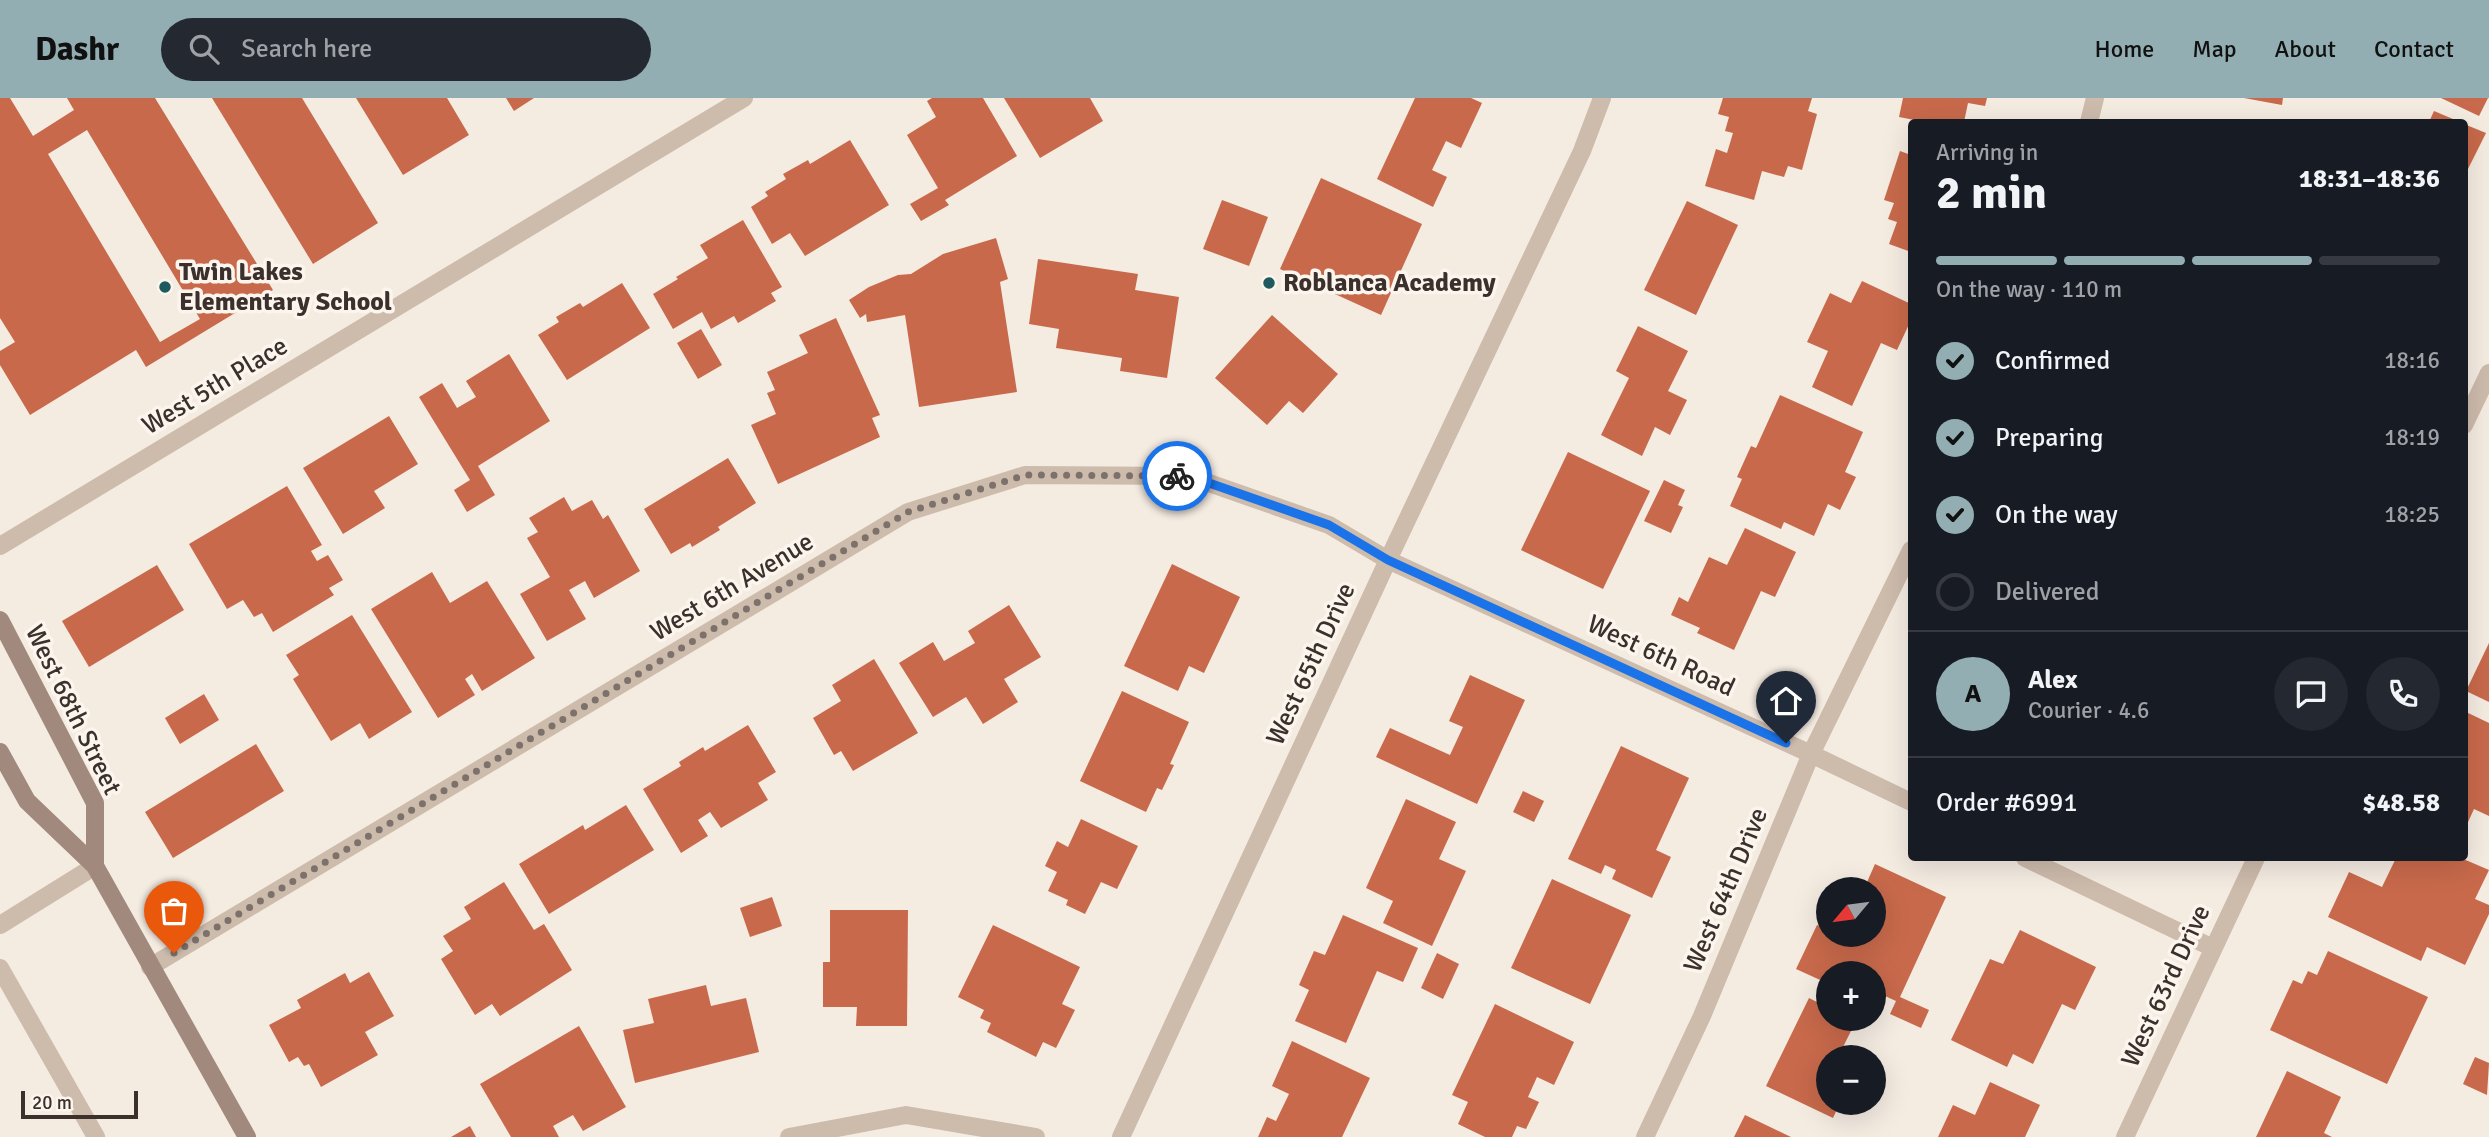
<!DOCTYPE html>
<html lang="en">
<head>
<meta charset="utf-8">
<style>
	:root { --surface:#171b24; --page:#242831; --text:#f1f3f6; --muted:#9ea1a6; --line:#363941; --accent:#92aeb2 }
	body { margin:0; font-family:Signika,sans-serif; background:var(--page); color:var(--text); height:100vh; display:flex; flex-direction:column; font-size:26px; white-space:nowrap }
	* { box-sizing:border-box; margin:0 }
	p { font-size:23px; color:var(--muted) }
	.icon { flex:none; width:38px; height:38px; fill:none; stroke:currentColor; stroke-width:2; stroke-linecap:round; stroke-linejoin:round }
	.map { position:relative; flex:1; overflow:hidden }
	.sheet { position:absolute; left:1908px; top:21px; width:560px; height:742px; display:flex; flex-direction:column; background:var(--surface); border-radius:7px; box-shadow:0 7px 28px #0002 }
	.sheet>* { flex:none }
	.needle { width:46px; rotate:241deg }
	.buttons { position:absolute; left:1816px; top:779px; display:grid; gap:14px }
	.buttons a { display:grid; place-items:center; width:70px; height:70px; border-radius:50%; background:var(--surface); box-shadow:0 7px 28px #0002; font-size:35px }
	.scale { position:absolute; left:21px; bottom:18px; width:117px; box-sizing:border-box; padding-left:7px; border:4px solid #3b302b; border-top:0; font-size:19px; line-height:24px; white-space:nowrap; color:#3b302b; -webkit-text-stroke:5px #fbf5ee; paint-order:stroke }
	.pin { position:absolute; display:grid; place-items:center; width:60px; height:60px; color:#fff; margin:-72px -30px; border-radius:50% 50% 50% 0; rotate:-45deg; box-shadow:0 0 7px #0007 }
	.pin .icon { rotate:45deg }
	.courier { position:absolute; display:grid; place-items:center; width:70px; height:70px; margin:-35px; border:5px solid #1a73e8; border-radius:50%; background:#fff; color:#222; box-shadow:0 2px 9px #0007 }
	.overview em { font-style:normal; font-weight:700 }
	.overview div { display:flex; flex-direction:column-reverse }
	.overview { display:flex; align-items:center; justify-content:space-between; height:119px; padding:0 28px }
	h1 { font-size:46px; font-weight:700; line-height:52px }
	.bar { display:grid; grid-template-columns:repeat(4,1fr); gap:10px 7px; align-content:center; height:84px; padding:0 28px }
	.bar i { height:9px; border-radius:5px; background:var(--line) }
	.bar .on { background:var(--accent) }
	.bar p { grid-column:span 4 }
	.line { display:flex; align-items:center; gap:18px; padding:0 28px; border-top:2px solid var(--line) }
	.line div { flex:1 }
	.round { display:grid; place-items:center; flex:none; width:74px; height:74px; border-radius:37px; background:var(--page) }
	ol { padding:0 28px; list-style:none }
	li { display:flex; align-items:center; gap:21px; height:77px }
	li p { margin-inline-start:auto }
	li .icon { padding:7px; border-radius:50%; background:var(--accent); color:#111; stroke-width:4 }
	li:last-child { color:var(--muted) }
	li i { width:38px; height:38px; border:4px solid var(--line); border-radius:50% }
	header { display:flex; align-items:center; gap:42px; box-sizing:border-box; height:98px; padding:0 35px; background:var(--accent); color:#111 }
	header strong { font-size:33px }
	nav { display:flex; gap:38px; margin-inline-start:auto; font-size:24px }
	.search { width:490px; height:63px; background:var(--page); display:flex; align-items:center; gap:18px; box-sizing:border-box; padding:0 24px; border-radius:38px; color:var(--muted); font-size:26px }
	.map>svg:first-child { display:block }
	.building { fill:#c8694b; fill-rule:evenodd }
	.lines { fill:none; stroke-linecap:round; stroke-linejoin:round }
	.service { stroke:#cdbbac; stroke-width:18 }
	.minor { stroke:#cdbbac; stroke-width:18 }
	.tertiary { stroke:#cdbbac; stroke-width:18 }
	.secondary { stroke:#a18a7d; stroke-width:18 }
	.done { stroke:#7c716b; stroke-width:7; stroke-dasharray:0 12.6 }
	.route { stroke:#1a73e8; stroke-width:9 }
	.poi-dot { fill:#1f5a5e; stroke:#fbf5ee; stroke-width:2.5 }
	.labels { text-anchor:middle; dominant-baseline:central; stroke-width:7; stroke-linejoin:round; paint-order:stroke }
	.poi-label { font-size:26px; font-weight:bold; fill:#3b302b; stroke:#fbf5ee; text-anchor:start }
	.street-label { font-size:26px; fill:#3b302b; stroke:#fbf5ee }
</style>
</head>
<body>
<header>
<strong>Dashr</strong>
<div class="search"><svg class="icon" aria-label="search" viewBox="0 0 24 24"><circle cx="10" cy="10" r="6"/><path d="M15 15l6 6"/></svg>Search here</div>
<nav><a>Home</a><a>Map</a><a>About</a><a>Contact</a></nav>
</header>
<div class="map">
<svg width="2489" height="1039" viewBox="0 0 2489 1039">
	<rect width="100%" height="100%" fill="#f4ebe1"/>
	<!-- building -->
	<g class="building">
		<path d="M0 0H10L33 38 74 12 67 0H155L273 192 146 269 136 252 30 317 0 267V253L15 244 0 220ZM87 32 200 221 160 244 48 56Z"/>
		<path d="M212 0H302L378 125 313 166Z"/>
		<path d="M356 0H447L469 37 403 77Z"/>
		<path d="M506 0H534L514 13Z"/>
		<path d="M932 0H983L1017 58 945 102 949 107 921 123 910 106 938 90 907 37 936 19 927 3Z"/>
		<path d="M1004 0H1090L1103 23 1040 60Z"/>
		<path d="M1415 0H1471L1482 5 1461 50 1446 43 1432 72 1447 79 1433 109 1377 81Z"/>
		<path d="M1723 0H1812L1808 13 1817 16 1802 72 1788 68 1784 79 1762 73 1754 102 1705 88 1716 51 1727 55 1733 35 1725 33 1729 19 1718 16Z"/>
		<path d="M1903 0H1987L1985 8 1968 5 1964 24H1925L1899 19Z"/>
		<path d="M2244 0H2283L2282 7Z"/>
		<path d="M2441 0H2488L2479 18Z"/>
		<path d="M2434 13 2460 24H2429Z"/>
		<path d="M2464 26 2486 35 2464 79Z"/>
		<path d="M850 42 889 107 805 158 790 135 772 146 751 109 768 98 765 94 786 81 783 76 808 62 810 66Z"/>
		<path d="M1900 53 1911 57V154L1889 146 1897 124 1888 121 1894 105 1884 102Z"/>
		<path d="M1321 80 1422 126 1381 217 1280 171Z"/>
		<path d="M1222 102 1268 119 1249 168 1203 151Z"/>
		<path d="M1687 103 1738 127 1696 217 1644 192Z"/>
		<path d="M743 122 782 189 771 195 776 203 738 225 734 218 711 231 702 214 673 231 653 196 678 181 676 179 708 160 700 147Z"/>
		<path d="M996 140 1008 181 1000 184 1017 294 919 309 905 217 867 224 866 216 860 220 849 202 869 189 898 177 911 176 943 156Z"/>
		<path d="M1038 161 1138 176 1135 192 1179 199 1167 280 1120 273 1122 260 1056 250 1059 231 1029 226Z"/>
		<path d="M1862 183 1911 206V222L1897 252 1881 245 1852 308 1812 289 1828 253 1807 244 1830 195 1851 205Z"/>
		<path d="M622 185 650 230 567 282 538 237 559 224 556 219 580 205 583 209Z"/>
		<path d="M1272 217 1338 276 1303 315 1289 303 1267 327 1215 280Z"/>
		<path d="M836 220 880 317 872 320 880 339 778 386 751 327 776 316 767 295 775 292 767 274 808 255 799 237Z"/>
		<path d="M1638 228 1688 253 1668 293 1687 302 1670 337 1655 329 1642 358 1601 337 1629 280 1616 273Z"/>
		<path d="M701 231 722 267 698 281 677 245Z"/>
		<path d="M509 256 550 323 478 368 495 397 467 414 454 392 470 382 419 299 442 285 457 310 476 299 466 283Z"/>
		<path d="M1780 297 1863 334 1845 374 1856 379 1840 412 1828 406 1814 438 1784 424 1781 431 1730 408 1742 381 1737 379 1751 348 1756 350Z"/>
		<path d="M389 318 418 366 374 393 385 410 343 436 303 370Z"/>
		<path d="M1568 354 1650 393 1603 491 1521 452Z"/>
		<path d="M728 360 756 405 718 429 720 432 692 449 690 445 671 456 644 411Z"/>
		<path d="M1664 382 1685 392 1678 407 1683 409 1671 435 1644 423Z"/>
		<path d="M287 388 322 447 311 453 317 463 328 457 343 482 329 490 334 497 273 534 262 515 254 519 243 502 227 511 189 446Z"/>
		<path d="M564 399 572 413 592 402 603 421 608 417 640 473 594 500 585 483 569 492 586 521 547 543 520 496 550 479 527 440 538 434 529 420Z"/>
		<path d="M1745 430 1796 454 1775 499 1761 493 1734 552 1697 535 1700 530 1671 517 1679 499 1688 504 1709 459 1727 467Z"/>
		<path d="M1172 466 1240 499 1204 575 1189 568 1178 593 1124 568Z"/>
		<path d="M157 467 184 512 89 569 62 523Z"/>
		<path d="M432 474 450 505 487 483 535 560 482 593 472 576 465 581 475 597 438 620 371 511Z"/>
		<path d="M1009 507 1041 559 1004 581 1018 604 983 626 966 599 933 619 899 565 933 544 944 563 975 545 968 533Z"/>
		<path d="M352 517 412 614 369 641 360 625 331 643 293 581 299 577 286 557Z"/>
		<path d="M2489 545V604L2466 593Z"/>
		<path d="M874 561 918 635 853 673 841 653 834 657 813 620 841 603 832 587Z"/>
		<path d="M1470 577 1525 602 1477 706 1376 659 1390 630 1450 657 1463 629 1449 623Z"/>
		<path d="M1122 593 1189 624 1170 666 1174 667 1162 692 1157 690 1146 714 1080 683Z"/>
		<path d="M204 596 219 622 180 646 165 620Z"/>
		<path d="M2464 613 2489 625V718L2474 711 2464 733Z"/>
		<path d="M748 627 776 674 758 685 768 702 721 730 710 714 698 722 708 738 681 755 643 691 681 668 679 664 703 649 705 653Z"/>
		<path d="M256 646 284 693 173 760 145 714Z"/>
		<path d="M1621 648 1689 680 1656 752 1671 759 1652 800 1612 781 1616 772 1605 767 1601 776 1568 761Z"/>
		<path d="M1523 693 1544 703 1534 724 1513 714Z"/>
		<path d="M1406 701 1456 724 1439 761 1466 773 1432 848 1383 825 1393 803 1366 790Z"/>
		<path d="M626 707 654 752 549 816 519 766 583 727 585 732Z"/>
		<path d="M1081 721 1138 748 1117 791 1101 784 1085 816 1066 807 1068 802 1048 793 1057 774 1045 768 1057 743 1068 749Z"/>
		<path d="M2396 760H2461L2489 772 2475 801 2489 807V816L2465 867 2427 849 2421 863 2328 819 2349 774 2382 789Z"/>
		<path d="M1875 766 1946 799 1900 899 1929 912 1921 930 1890 916 1896 903 1874 893V875H1829V886L1796 871 1817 827 1829 833V836H1838L1855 844 1859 836H1874V791H1864Z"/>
		<path d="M1552 781 1631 817 1590 906 1511 870Z"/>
		<path d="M504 784 534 832 544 826 572 872 500 918 492 906 475 917 441 861 453 853 443 838 471 821 464 809Z"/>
		<path d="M772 799 782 828 750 839 740 810Z"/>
		<path d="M830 812H908L907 928H856L857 909H823V864H830Z"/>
		<path d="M1343 817 1418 850 1403 884 1377 873 1346 945 1295 923 1309 892 1299 887 1314 853 1325 857Z"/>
		<path d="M993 827 1080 869 1062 906 1075 912 1056 950 1043 944 1036 959 987 934 991 925 980 920 984 912 958 899Z"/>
		<path d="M2020 832 2096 869 2075 912 2062 906 2033 966 2013 956 2007 969 1951 942 1990 861 2003 866Z"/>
		<path d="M2328 853 2428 899 2387 986 2270 932 2293 882 2302 886 2308 873 2317 877Z"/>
		<path d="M1437 855 1459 866 1443 901 1421 890Z"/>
		<path d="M369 874 394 918 365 934 378 957 321 989 309 966 304 968 298 959 289 964 269 927 301 910 297 902 345 875 350 885Z"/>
		<path d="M706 887 711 908 746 900 759 954 635 985 623 932 654 925 648 901Z"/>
		<path d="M1809 900 1829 910V920H1852L1856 923 1842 951 1858 959H1829V1004H1861L1856 1015 1839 1007 1833 1020 1766 988Z"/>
		<path d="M1495 906 1574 944 1554 987 1537 979 1528 999 1539 1004 1526 1031 1517 1028 1512 1039H1485L1458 1026 1468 1004 1452 997Z"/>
		<path d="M579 928 626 1009 583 1033 573 1017 553 1028 559 1039H511L480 986Z"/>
		<path d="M1292 943 1370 980 1342 1039H1258L1267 1019 1276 1023 1289 996 1272 988Z"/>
		<path d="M2475 959 2489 965 2487 997 2463 986Z"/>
		<path d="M2287 973 2341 999 2324 1035 2332 1039H2256Z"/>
		<path d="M1990 984 2040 1007 2025 1039H1938L1953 1007 1975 1017Z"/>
		<path d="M1745 1017 1791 1039H1734Z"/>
		<path d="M470 1028 476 1039H451Z"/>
	</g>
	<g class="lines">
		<!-- service -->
		<path class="service" d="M0 870 96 1039"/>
		<!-- minor -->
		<g class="minor">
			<path d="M2089 24 2095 0"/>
			<path d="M2464 327 2489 275"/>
			<path d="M0 448 744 0"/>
			<path d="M2025 760 2213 850"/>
			<path d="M150 869 908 414 1025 377 1189 378 1329 427 1388 462 1811 656 1911 704"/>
			<path d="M789 1039 906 1017 1036 1039"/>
			<path d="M1121 1039 1388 462 1582 53 1602 0"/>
			<path d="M1645 1039 1702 918 1811 656 1911 452"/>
			<path d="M2125 1039 2256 760"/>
		</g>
		<!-- tertiary -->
		<path class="tertiary" d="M0 827 95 768"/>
		<!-- secondary -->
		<g class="secondary">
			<path d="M0 522 95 705V768"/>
			<path d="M0 654 27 703 95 768 247 1039"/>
		</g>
	</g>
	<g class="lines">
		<!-- done -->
		<path class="done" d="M174 855 908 414 1025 377 1177 378"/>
		<!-- route -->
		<path class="route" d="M1177 378H1189L1329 427 1388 462 1786 645"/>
	</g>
	<!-- markers -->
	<g class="poi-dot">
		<circle cx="1269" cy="185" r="7"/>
		<circle cx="165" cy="189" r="7"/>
	</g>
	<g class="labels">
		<!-- poi labels -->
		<g class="poi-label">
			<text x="179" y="174">Twin Lakes<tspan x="179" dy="30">Elementary School</tspan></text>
			<text x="1283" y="185">Roblanca Academy</text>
		</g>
		<!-- street labels -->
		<g class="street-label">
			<text transform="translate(215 288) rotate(-31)">West 5th Place</text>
			<text transform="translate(732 489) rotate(-31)">West 6th Avenue</text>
			<text transform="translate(1661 558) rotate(25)">West 6th Road</text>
			<text transform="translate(1311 566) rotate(-65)">West 65th Drive</text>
			<text transform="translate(73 612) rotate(64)">West 68th Street</text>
			<text transform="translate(1726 792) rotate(-67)">West 64th Drive</text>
			<text transform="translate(2166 888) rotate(-65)">West 63rd Drive</text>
		</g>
	</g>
</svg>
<div class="buttons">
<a><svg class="needle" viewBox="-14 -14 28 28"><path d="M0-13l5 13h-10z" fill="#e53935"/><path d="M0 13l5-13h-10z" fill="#9ea1a6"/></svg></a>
<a>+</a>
<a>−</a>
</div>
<div class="scale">20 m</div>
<div class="pin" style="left:174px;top:855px;background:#ea580c"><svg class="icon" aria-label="bag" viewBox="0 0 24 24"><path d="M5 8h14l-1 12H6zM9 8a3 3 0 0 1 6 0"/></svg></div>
<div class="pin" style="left:1786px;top:645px;background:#1f2937"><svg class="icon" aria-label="home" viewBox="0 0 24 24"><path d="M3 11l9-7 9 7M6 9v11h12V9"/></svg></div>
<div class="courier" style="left:1177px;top:378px"><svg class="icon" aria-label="bike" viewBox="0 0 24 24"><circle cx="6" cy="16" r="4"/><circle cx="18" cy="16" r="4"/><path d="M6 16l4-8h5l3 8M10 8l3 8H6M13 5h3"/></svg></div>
<section class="sheet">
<div class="overview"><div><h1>2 min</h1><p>Arriving in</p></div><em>18:31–18:36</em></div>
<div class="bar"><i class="on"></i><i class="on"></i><i class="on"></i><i></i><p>On the way · 110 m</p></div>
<ol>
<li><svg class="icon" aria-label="check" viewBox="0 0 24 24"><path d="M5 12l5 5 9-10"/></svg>Confirmed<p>18:16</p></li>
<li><svg class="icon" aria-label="check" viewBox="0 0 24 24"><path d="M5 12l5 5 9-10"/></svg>Preparing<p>18:19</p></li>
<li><svg class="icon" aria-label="check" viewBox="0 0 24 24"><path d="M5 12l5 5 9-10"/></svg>On the way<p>18:25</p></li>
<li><i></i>Delivered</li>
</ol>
<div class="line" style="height:126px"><b class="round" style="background:var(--accent);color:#111">A</b><div><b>Alex</b><p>Courier · 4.6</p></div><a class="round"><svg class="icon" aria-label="chat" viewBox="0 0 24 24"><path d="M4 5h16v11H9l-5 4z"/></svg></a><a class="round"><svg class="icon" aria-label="phone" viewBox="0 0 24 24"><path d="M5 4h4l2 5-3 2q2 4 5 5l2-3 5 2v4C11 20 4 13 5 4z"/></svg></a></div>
<div class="line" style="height:91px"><div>Order #6991</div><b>$48.58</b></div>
</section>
</div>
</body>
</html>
